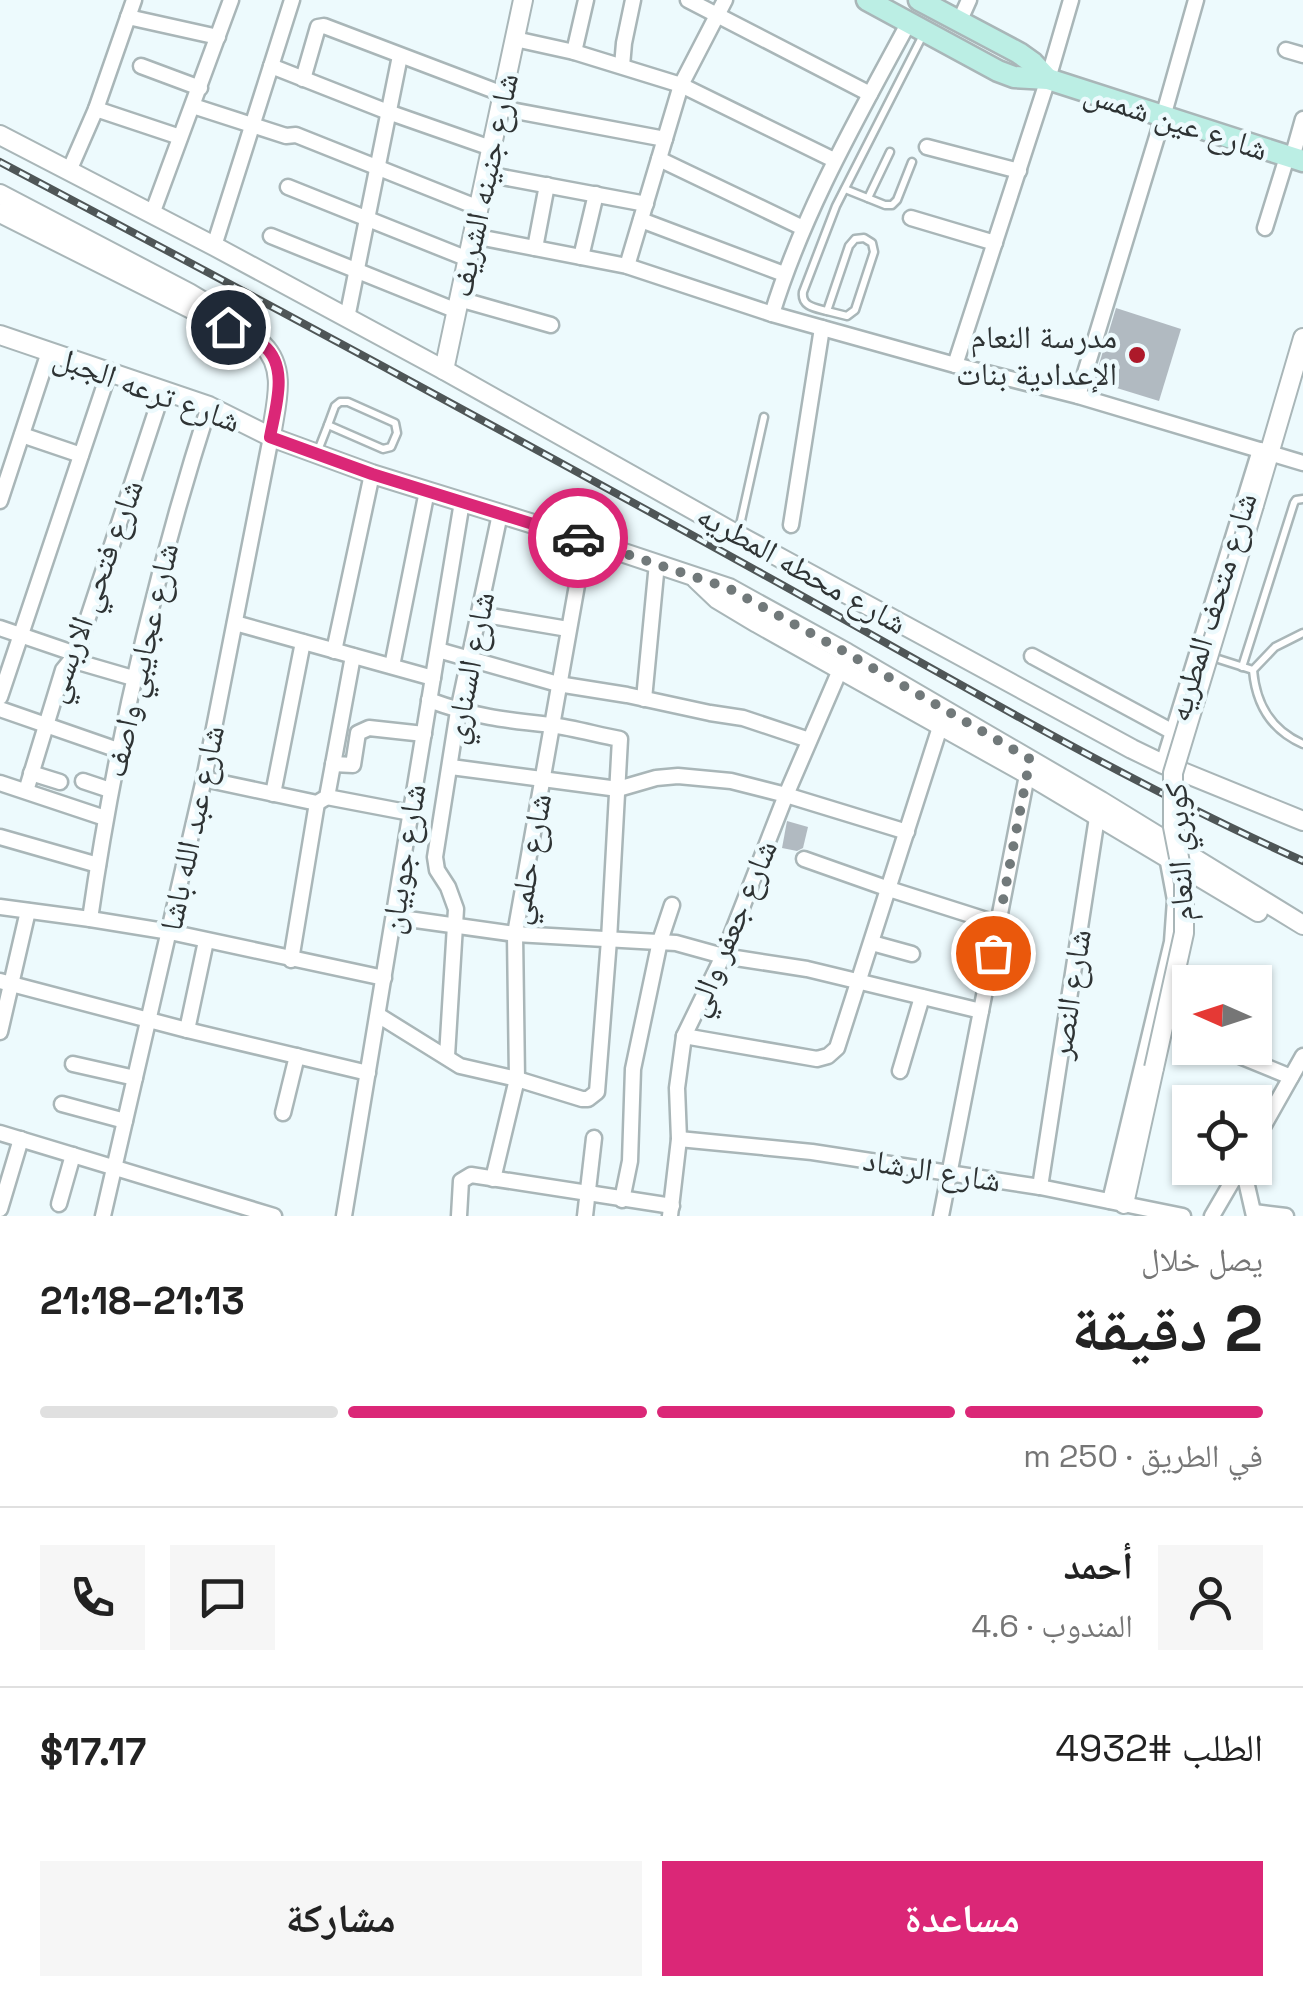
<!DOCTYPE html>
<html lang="ar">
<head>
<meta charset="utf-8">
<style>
	:root { --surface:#fff; --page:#f6f6f6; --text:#222; --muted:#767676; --line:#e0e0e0; --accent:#db2777 }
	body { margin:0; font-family:"Space Grotesk","Noto Naskh Arabic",sans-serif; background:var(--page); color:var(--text); direction:rtl; height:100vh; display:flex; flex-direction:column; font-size:38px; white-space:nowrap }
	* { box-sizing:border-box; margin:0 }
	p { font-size:32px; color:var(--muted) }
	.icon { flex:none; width:55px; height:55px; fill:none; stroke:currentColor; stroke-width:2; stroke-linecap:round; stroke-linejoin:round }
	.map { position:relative; height:1216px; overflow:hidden; direction:ltr }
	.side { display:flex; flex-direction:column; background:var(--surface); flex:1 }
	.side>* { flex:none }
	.needle { width:65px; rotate:273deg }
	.fabs { position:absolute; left:1172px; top:965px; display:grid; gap:20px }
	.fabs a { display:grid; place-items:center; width:100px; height:100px; border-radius:0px; background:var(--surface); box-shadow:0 2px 8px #0004; font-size:50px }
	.pin { position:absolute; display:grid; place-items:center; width:85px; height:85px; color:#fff; margin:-42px; border:5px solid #fff; border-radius:50%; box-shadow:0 2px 10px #0007 }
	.courier { position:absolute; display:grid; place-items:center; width:100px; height:100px; margin:-50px; border:8px solid #db2777; border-radius:50%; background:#fff; color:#222; box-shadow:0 2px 12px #0007 }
	.headline em { font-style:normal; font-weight:700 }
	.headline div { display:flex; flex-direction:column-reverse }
	.headline { display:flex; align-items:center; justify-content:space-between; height:170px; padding:0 40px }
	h1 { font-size:65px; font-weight:700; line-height:75px }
	.bar { display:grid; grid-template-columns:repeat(4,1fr); gap:15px 10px; align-content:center; height:120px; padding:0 40px }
	.bar i { height:12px; border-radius:8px; background:var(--line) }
	.bar .selected { background:var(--accent) }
	.bar p { grid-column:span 4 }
	.line { display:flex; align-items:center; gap:25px; padding:0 40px; border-top:2px solid var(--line) }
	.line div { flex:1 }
	.round { display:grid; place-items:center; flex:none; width:105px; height:105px; border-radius:0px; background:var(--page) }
	.primary-button { display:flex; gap:20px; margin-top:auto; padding:20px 40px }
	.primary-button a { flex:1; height:115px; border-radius:0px; background:var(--accent); color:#fff; font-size:40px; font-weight:700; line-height:115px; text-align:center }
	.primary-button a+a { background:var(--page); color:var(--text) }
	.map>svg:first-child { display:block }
	.building { fill:#b1bac1 }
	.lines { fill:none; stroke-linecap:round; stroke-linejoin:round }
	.service-casing { stroke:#a9b6b8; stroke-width:11 }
	.minor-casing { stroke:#a9b6b8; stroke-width:19 }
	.tertiary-casing { stroke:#a9b6b8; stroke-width:22 }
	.secondary-casing { stroke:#a9b6b8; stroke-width:25 }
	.service { stroke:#fff; stroke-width:6 }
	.minor { stroke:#fff; stroke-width:14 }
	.tertiary { stroke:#fff; stroke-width:18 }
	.secondary { stroke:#bbeee4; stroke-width:20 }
	.rail-casing { stroke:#4f5657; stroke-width:8 }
	.rail { stroke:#edfafd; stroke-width:4; stroke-dasharray:11; stroke-linecap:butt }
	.tertiary-bridge-casing { stroke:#a9b6b8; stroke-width:22; stroke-linecap:butt }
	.tertiary-bridge { stroke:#fff; stroke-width:18 }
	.done { stroke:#71797a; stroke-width:10; stroke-dasharray:0 18 }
	.route { stroke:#db2777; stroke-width:12 }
	.poi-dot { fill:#ad192a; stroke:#edfafd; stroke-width:4 }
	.labels { text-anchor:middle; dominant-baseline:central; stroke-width:9; stroke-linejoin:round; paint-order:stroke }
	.street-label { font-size:32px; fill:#2e3334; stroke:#edfafd }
	.poi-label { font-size:32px; fill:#2e3334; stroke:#edfafd; text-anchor:end }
</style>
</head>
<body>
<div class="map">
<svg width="1303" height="1216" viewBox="0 0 1303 1216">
	<rect width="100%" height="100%" fill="#edfafd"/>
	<!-- building -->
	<g class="building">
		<path d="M1116 308 1181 329 1159 401 1094 381Z"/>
		<path d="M787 821 808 827 803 848 797 851 782 848Z"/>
	</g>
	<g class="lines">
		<defs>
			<g id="service">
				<path d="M845 189 885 205H892L897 200 912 162"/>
				<path d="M868 198 890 152"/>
				<path d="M864 238 872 243 874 252 855 310 847 316 827 311 849 246 855 239Z"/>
				<path d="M827 311C816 308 801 307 803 292L836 206 923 35"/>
				<path d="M340 402H348L395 423 397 433 391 447 383 449 328 425 335 406Z"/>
				<path d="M317 453 328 425"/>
				<path d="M738 534 764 417"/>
				<path d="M1303 633 1275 647 1253 670C1256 705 1271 730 1303 744"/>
				<path d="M1212 657 1253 670"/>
				<path d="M1242 667 1294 503 1296 500 1303 499"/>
			</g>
			<g id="minor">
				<path d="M688 0 870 94"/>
				<path d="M128 17 218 37"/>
				<path d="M960 20 969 0"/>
				<path d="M515 39 574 52 681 85 834 160"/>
				<path d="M1286 50 1303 55"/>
				<path d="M574 52 586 0"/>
				<path d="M141 66 200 88"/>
				<path d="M271 66 388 112 491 148"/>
				<path d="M622 66 624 43 633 0"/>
				<path d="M303 79 318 27 324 26 503 94"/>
				<path d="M193 106 286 136 296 135 479 208"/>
				<path d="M500 108 665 139"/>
				<path d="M96 109 180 137"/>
				<path d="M927 147 1019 171"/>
				<path d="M1292 158 1303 119"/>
				<path d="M659 159 803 228"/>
				<path d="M69 171 96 109 134 0"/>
				<path d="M486 174 646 204"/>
				<path d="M288 187 468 259"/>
				<path d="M152 214 231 0"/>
				<path d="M911 218 995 243"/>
				<path d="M641 220 784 274"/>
				<path d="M1265 228 1287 157"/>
				<path d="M271 236 457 311"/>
				<path d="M473 236 627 266 772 314 955 365 1078 396 1303 463"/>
				<path d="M214 246 292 0"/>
				<path d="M535 248 547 185"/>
				<path d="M581 257 596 194"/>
				<path d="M627 266 681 85 725 0"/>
				<path d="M459 299 551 325"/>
				<path d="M772 314C804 210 858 117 909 22"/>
				<path d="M347 318 400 56"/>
				<path d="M955 365 1048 79 1071 0"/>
				<path d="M1078 396 1163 117 1196 0"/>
				<path d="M22 435 81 455"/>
				<path d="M0 501 49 352"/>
				<path d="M791 525 822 328"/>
				<path d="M479 614 568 629"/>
				<path d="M235 623 433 678"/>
				<path d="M0 628 76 654"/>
				<path d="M438 650 558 684 627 695 710 713 743 718 809 740"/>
				<path d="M334 651 372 474"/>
				<path d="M1032 656 1173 732"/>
				<path d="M71 660 133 678"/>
				<path d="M392 666 427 491"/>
				<path d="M0 697 109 372"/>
				<path d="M644 699 657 563"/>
				<path d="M0 709 118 750"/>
				<path d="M333 764 353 765 358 733 369 728 424 734"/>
				<path d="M1163 764 1260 450"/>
				<path d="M451 767 618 789 656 778 678 776 731 781 786 795 907 832"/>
				<path d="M31 773 60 782"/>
				<path d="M204 779 317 803 327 797 353 656"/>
				<path d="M83 781 110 790"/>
				<path d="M0 783 105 818"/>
				<path d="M26 791 63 670 76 654 163 390"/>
				<path d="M273 794 303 642"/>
				<path d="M327 797 411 813"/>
				<path d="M0 837 98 865"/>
				<path d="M804 859 889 889 999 924"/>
				<path d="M0 907 90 919 170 932 384 978"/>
				<path d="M394 917 515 934 676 943 723 956 807 969 981 1011"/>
				<path d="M90 919C115 744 155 574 209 406"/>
				<path d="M872 943 912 954"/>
				<path d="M291 960 317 803"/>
				<path d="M0 981 187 1030 368 1073"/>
				<path d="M378 1015 460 1066 517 1079 582 1099H588L597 1092 609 940 620 739C598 735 574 728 551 725 504 720 475 717 429 700"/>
				<path d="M1158 1023 1190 1035"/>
				<path d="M187 1030 206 941"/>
				<path d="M0 1032 28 911"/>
				<path d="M684 1036 817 1059 828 1056 837 1048 941 724"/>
				<path d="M1220 1048 1291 1077"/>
				<path d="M447 1056 456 909 448 887 437 870 435 857 458 711 500 514"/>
				<path d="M73 1064 135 1078"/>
				<path d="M900 1071 922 997"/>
				<path d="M62 1104 125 1121"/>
				<path d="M283 1113 297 1056"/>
				<path d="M0 1133 274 1216"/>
				<path d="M679 1139 812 1152 1040 1187 1183 1216"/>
				<path d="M1255 1141 1303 1056"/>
				<path d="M1243 1168 1254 1216"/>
				<path d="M493 1179 517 1079 515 934 585 540"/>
				<path d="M1040 1187 1098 811"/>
				<path d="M622 1200 630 1161 633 1069 660 941 672 905"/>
				<path d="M1110 1201 1172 942 1175 900 1167 857"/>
				<path d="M59 1204 73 1155"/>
				<path d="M0 1209 21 1139"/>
				<path d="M1254 1212 1286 1216"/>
				<path d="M103 1216 204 779 271 437"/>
				<path d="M344 1216 462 502"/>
				<path d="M459 1216 461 1181 471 1175 672 1206"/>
				<path d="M585 1216 594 1138"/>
				<path d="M670 1216 679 1139 677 1088 684 1036 723 956 786 795 843 663"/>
				<path d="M941 1216 1029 765"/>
				<path d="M1212 1216 1240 1168"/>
			</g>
			<g id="tertiary">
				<path d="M0 135 214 246 444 370 738 535 1132 749 1163 764 1303 821"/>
				<path d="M0 194 189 293 204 302 221 319"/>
				<path d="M0 213 263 345C288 370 275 406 271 437"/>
				<path d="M0 335 209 406 271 437 372 474 585 540 729 588 847 653 1101 801 1303 925"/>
				<path d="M444 370 523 0"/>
				<path d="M1254 505 1303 338"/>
				<path d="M696 579 717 599 757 623 1027 774 1258 912"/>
				<path d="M1124 1204 1154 1068"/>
			</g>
			<g id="secondary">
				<path d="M867 0 998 71 1014 77 1048 79 1303 161"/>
				<path d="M919 0 1019 53 1033 63 1048 79"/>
			</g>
		</defs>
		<!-- service casing -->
		<use href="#service" class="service-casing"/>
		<!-- minor casing -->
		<use href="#minor" class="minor-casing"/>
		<!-- tertiary casing -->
		<use href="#tertiary" class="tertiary-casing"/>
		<!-- secondary casing -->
		<use href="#secondary" class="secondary-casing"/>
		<!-- service -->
		<use href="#service" class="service"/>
		<!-- minor -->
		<use href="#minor" class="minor"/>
		<!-- tertiary -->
		<use href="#tertiary" class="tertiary"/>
		<!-- secondary -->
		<use href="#secondary" class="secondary"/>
		<defs>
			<path id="rail" d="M0 162C254 296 506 432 757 571 937 670 1115 777 1303 861"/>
		</defs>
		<!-- rail casing -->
		<use href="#rail" class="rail-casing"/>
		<!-- rail -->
		<use href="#rail" class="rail"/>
		<defs>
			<path id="tertiary-bridge" d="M1154 1068 1184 933V883L1173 827V773L1254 505"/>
		</defs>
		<!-- tertiary-bridge casing -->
		<use href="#tertiary-bridge" class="tertiary-bridge-casing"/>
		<!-- tertiary-bridge -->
		<use href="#tertiary-bridge" class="tertiary-bridge"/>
	</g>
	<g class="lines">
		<!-- done -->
		<path class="done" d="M578 538 728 588 847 653 1030 759 993 953"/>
		<!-- route -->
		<path class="route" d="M228 327C239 333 253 338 263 345 290 366 275 409 270 437L372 474 578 538"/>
	</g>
	<!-- markers -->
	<circle class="poi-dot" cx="1137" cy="355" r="10"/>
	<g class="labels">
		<!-- street labels -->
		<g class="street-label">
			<text transform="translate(1176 121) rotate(18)">شارع عين شمس</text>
			<text transform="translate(484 185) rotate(-78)">شارع جنينه الشريف</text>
			<text transform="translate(147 389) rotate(20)">شارع ترعه الجبل</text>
			<text transform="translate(802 569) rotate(29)">شارع محطه المطريه</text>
			<text transform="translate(93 591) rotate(-70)">شارع فتحي الاربسي</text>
			<text transform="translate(1212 607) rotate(-73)">شارع متحف المطريه</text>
			<text transform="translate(141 660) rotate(-77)">شارع عجايبي واصف</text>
			<text transform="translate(469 668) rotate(-79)">شارع السناري</text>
			<text transform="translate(192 828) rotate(-78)">شارع عبد الله باشا</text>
			<text transform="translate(1179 852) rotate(-93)">كوبري النعام</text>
			<text transform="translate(403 859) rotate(-81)">شارع جوبيان</text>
			<text transform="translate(529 859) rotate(-80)">شارع حلمي</text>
			<text transform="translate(731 928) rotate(-67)">شارع جعفر والي</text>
			<text transform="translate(1070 994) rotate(-81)">شارع النصر</text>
			<text transform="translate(932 1170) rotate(9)">شارع الرشاد</text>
		</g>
		<!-- poi labels -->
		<g class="poi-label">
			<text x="1117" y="337">مدرسة النعام<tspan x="1117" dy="37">الإعدادية بنات</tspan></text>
		</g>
	</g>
</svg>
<div class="fabs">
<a><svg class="needle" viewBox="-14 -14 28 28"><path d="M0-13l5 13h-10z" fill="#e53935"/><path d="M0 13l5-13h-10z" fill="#767676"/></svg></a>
<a><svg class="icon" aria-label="locate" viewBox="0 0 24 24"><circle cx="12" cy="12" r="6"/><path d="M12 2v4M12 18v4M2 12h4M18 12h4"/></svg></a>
</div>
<div class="pin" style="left:993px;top:953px;background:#ea580c"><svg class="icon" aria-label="bag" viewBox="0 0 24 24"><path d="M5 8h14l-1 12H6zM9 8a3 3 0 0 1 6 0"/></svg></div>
<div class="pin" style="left:228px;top:327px;background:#1f2937"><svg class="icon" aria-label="home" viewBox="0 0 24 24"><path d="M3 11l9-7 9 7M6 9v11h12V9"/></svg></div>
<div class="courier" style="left:578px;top:538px"><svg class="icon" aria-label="car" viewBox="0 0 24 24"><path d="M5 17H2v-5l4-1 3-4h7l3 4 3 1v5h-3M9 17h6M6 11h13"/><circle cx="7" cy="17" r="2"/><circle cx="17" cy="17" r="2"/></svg></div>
</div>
<section class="side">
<div class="headline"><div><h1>2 دقيقة</h1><p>يصل خلال</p></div><em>21:13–21:18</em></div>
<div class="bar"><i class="selected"></i><i class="selected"></i><i class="selected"></i><i></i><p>في الطريق · 250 m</p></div>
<div class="line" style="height:180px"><a class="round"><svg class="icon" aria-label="person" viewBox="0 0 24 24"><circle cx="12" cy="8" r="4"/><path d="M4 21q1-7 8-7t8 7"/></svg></a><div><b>أحمد</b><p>المندوب · 4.6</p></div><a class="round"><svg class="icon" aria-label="chat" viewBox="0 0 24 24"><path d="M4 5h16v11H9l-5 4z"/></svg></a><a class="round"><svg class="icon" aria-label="phone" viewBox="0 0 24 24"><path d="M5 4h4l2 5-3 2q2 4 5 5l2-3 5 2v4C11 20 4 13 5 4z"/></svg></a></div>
<div class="line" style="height:130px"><div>الطلب #4932</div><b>$17.17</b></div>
<div class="primary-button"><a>مساعدة</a><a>مشاركة</a></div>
</section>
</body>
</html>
